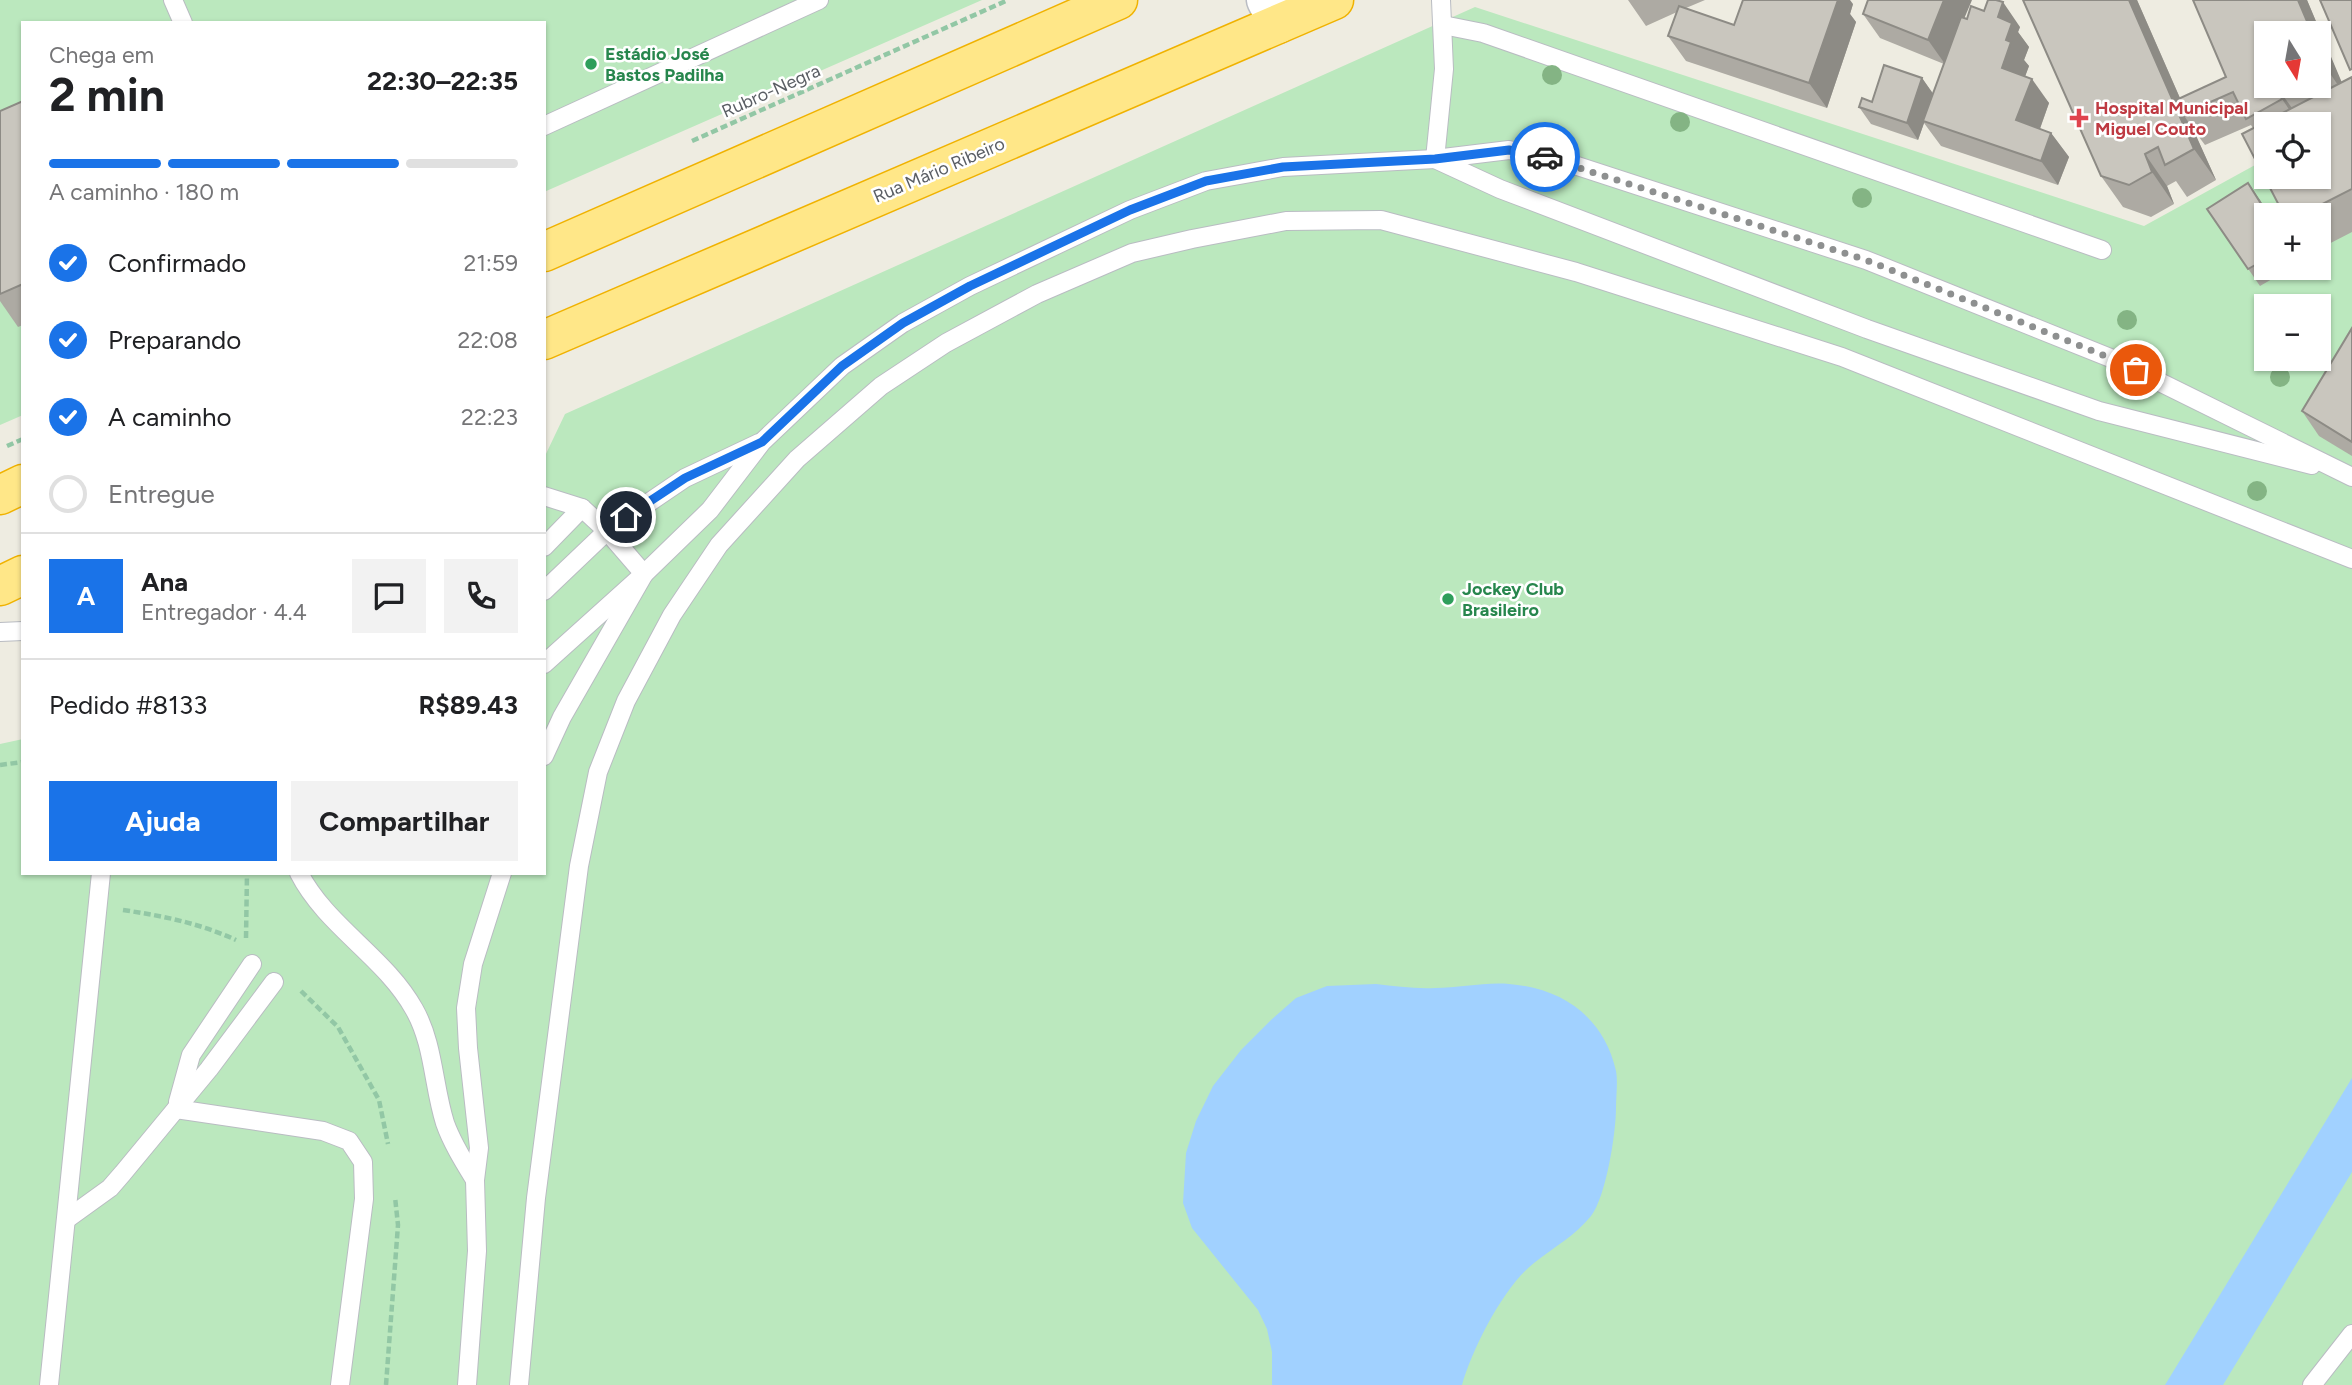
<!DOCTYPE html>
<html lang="pt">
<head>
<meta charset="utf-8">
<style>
	:root { --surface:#fff; --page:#f2f2f2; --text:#202124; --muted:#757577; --line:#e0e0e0; --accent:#1a73e8 }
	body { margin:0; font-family:Figtree,sans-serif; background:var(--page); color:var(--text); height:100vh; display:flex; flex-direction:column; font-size:26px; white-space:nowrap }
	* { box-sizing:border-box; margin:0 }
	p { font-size:23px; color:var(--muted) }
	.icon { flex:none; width:38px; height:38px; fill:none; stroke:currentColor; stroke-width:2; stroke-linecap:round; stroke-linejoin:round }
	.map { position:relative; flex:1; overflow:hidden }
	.drawer { position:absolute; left:21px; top:21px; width:525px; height:854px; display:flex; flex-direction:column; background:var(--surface); border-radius:0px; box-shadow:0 2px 5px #0004 }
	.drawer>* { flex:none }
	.needle { width:46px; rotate:169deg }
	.tools { position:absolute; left:2254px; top:21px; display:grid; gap:14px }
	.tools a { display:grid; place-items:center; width:77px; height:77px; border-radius:0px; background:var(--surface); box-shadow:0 2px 5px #0004; font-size:35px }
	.pin { position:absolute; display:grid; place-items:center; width:60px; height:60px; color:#fff; margin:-30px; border:4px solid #fff; border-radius:50%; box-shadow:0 2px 7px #0007 }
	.courier { position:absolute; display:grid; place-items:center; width:70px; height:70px; margin:-35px; border:5px solid #1a73e8; border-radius:50%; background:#fff; color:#222; box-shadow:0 2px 9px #0007 }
	.overview em { font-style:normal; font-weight:700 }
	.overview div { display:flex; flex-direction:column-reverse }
	.overview { display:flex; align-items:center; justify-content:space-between; height:119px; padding:0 28px }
	h1 { font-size:46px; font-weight:700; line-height:52px }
	.bar { display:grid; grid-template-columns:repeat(4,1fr); gap:10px 7px; align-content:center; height:84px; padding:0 28px }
	.bar i { height:9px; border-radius:5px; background:var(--line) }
	.bar .selected { background:var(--accent) }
	.bar p { grid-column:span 4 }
	.line { display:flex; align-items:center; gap:18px; padding:0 28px; border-top:2px solid var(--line) }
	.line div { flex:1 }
	.round { display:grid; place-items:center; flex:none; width:74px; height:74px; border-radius:0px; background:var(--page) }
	ol { padding:0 28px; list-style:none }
	li { display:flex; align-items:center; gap:21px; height:77px }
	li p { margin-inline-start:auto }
	li .icon { padding:7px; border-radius:50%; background:var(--accent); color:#fff; stroke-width:4 }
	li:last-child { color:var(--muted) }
	li i { width:38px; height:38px; border:4px solid var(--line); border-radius:50% }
	.action { display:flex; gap:14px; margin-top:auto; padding:14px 28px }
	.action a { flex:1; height:80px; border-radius:0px; background:var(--accent); color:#fff; font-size:28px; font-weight:700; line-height:80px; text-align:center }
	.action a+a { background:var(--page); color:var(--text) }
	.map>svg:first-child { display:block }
	.green { fill:#bbe8be; fill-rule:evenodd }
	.water { fill:#a1d1ff }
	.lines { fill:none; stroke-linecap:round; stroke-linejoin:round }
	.lane-casing { stroke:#b9bcc2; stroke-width:20 }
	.secondary-casing { stroke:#babdc4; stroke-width:41 }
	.highway-casing { stroke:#f0b200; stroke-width:41 }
	.path { stroke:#92c7a5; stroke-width:4.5; stroke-dasharray:7 3.5; stroke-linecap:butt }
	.lane { stroke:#fff; stroke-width:18 }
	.secondary { stroke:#fff; stroke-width:38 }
	.highway { stroke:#ffe788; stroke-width:38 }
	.tree { fill:#84b484 }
	.wall { fill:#adaaa3; fill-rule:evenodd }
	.shaded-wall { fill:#8d8b85 }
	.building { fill:#c9c6be; stroke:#8d8b85; stroke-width:2; fill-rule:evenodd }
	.done { stroke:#8e9090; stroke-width:7; stroke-dasharray:0 12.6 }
	.route { stroke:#1a73e8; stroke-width:9 }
	.leisure-dot { fill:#2e9e5b; stroke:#fff; stroke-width:2.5 }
	.health-dot { fill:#e0444e; stroke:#fff; stroke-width:2.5 }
	.labels { text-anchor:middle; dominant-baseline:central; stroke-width:5; stroke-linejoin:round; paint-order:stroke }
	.leisure-label { font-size:18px; font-weight:bold; fill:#27864d; stroke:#fff; text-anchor:start }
	.street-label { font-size:18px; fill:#5a5e64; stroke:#fff }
	.health-label { font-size:18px; font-weight:bold; fill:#be3a42; stroke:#fff; text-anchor:start }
</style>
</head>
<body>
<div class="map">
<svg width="2352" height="1385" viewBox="0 0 2352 1385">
	<rect width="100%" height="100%" fill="#eeece1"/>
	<!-- green -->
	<g class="green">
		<path d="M0 0H982L544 192V23H23V415L0 425Z"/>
		<path d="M1475 7 2144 226 2266 159V177H2319L2352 113V1385H0V744L23 739V873H544V458L565 414ZM2266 215H2319V268H2266ZM2266 306H2319V359H2266Z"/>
	</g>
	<!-- water -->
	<g class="water">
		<path d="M1376 984C1395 986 1415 989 1435 988 1459 988 1485 982 1509 984 1562 988 1604 1017 1616 1071 1618 1082 1616 1096 1616 1108 1616 1133 1606 1197 1591 1216 1575 1236 1554 1247 1534 1263 1504 1286 1472 1349 1462 1385H1272V1352L1267 1329 1258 1310 1192 1228 1183 1203 1186 1153 1196 1121 1213 1086 1241 1050 1271 1020 1296 998 1327 986Z"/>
		<path d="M2352 1078V1172L2223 1385H2165Z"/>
	</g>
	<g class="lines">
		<defs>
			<g id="lane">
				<path d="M173 0 183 23"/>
				<path d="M1443 25 1483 33 2102 250"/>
				<path d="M544 126 819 0"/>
				<path d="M1435 159 1500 189 1867 329 2099 411 2312 465"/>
				<path d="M1435 159 1444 69 1441 0"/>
				<path d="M544 496 582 508 607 531 644 574 562 717 544 756"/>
				<path d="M544 547 582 508"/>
				<path d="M544 591 607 531 685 478 759 443"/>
				<path d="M0 632 23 631"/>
				<path d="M544 664 644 574 710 510 762 442 842 366 903 323 970 286 1130 210 1206 181 1283 167 1435 159 1509 150 1559 160 1866 260 2113 359 2352 477"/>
				<path d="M299 873C326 926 385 957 414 1009 434 1044 433 1085 445 1123 452 1143 464 1162 475 1180"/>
				<path d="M178 1102 191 1055 252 964"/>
				<path d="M176 1109 323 1131 349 1141 363 1162 364 1199 340 1385"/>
				<path d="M67 1219 110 1188 123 1173 209 1069 274 982"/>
				<path d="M49 1385 101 873"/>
				<path d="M467 1385 477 1251 475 1180 479 1148 468 1048 466 1008 473 964 502 873"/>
				<path d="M519 1385 536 1198 579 866 598 772 626 701 672 615 719 545 797 459 881 386 946 343 1037 294 1132 253 1192 239 1286 221 1381 220 1576 272 1842 357 2352 559"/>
				<path d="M2312 1385 2352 1334"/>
			</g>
			<path id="secondary" d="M1266 0 1278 24"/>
			<g id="highway">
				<path d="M544 252 1118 0"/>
				<path d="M544 340 1334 0"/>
				<path d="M0 495 23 484"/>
				<path d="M0 586 23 575"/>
			</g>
		</defs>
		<!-- lane casing -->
		<use href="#lane" class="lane-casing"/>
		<!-- secondary casing -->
		<use href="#secondary" class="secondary-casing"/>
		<!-- highway casing -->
		<use href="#highway" class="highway-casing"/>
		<!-- path -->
		<g class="path">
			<path d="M692 141 1008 0"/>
			<path d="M7 446 23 439"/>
			<path d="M0 765 23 762"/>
			<path d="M123 910C163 916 199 923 236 940"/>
			<path d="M246 938 247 873"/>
			<path d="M301 991 338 1027 379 1100 388 1144"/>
			<path d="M386 1385 398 1225 395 1197"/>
		</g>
		<!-- lane -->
		<use href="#lane" class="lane"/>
		<!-- secondary -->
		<use href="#secondary" class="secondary"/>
		<!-- highway -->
		<use href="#highway" class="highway"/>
	</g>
	<!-- trees -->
	<g class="tree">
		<circle cx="1552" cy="75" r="10"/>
		<circle cx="1680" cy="122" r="10"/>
		<circle cx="1862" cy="198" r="10"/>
		<circle cx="2127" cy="320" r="10"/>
		<circle cx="2280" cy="377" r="10"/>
		<circle cx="2257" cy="491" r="10"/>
	</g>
	<!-- wall -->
	<g class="wall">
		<path d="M1628 0H1705L1686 8 1734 25 1853 4 1850 14 1856 22 1827 108 1686 61 1668 36 1677 12 1646 26Z"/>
		<path d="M2137 0 2180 98 2226 77 2307 0 2341 82 2352 77V232L2319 249V215H2284L2253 128 2251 125 2205 145 2193 129 2216 180 2187 197 2176 181 2167 186 2174 204 2151 217 2123 207 2101 176ZM2319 33V86H2266Z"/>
		<path d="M1863 14 1964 18 2020 27 2018 32 2029 47 2024 60 2029 66 2025 76 2049 103 2040 129 2051 133 2069 157 2058 185 1941 146 1924 123 1918 140 1871 124 1859 107 1922 78 1933 94 1944 64 1880 38Z"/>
		<path d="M23 101V325L18 327 0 301V111Z"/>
		<path d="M2248 183 2269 215H2266V268H2291L2260 286 2207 209Z"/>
		<path d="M2352 328V456L2319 436 2302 411Z"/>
	</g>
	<!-- shaded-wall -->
	<g class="shaded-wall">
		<path d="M1835 0H1850L1853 4 1850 14 1856 22 1827 108 1809 83Z"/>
		<path d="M1944 0H1972L1945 64 1928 40Z"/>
		<path d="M2129 0H2137L2186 112 2183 114 2193 129 2216 180 2194 149Z"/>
		<path d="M2298 0H2307L2351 104 2329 72 2319 49V33H2312Z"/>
		<path d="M2003 2 2020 27 2018 32 2029 47 2024 60 2029 66 2019 93 2002 68 2006 40 1998 17Z"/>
		<path d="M1922 78 1934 95 1918 140 1907 123Z"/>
		<path d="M2032 79 2049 103 2034 145 2016 120Z"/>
		<path d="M2276 86 2297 115 2299 124 2282 99Z"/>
		<path d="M2051 133 2069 157 2058 185 2041 161Z"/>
		<path d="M2145 154 2167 186 2174 204 2152 172Z"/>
		<path d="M2248 183 2260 200 2269 215H2268Z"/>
	</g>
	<!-- building -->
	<g class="building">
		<path d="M1743 0H1838L1809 83 1668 36 1679 6 1734 25Z"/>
		<path d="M1868 0H1944L1928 40 1863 14Z"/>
		<path d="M1988 0H1996L2003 2 1998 17 2012 23 2006 40 2011 42 2002 68 2032 79 2016 120 2051 133 2041 161 1923 121 1961 17 1967 19 1971 6 1984 11Z"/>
		<path d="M2023 0H2129L2194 149 2165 165 2158 147 2145 154 2152 172 2129 185 2101 176Z"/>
		<path d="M2193 0H2298L2312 33H2266V86H2276L2282 99 2246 119 2233 92 2183 114 2176 100 2226 77Z"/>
		<path d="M2320 0H2352V69L2350 70Z"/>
		<path d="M2319 49 2329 72 2319 78Z"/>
		<path d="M1884 65 1922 78 1907 123 1859 107 1862 98 1872 102Z"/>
		<path d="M2352 77V189L2301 215H2284L2242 134ZM2266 124H2319V177H2266Z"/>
		<path d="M2293 86H2305L2296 91Z"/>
		<path d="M23 101V284L0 294V111Z"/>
		<path d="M2248 183 2268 215H2266V259L2248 269 2207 209Z"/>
		<path d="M2352 328V442L2302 411Z"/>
	</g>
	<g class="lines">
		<!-- done -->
		<path class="done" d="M1545 157 1866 260 2113 359 2136 370"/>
		<!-- route -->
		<path class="route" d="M626 517 685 478 762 442 842 366 903 323 970 286 1130 210 1206 181 1283 167 1435 159 1509 150 1545 157"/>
	</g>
	<!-- markers -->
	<g class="leisure-dot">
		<circle cx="591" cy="64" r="7"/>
		<circle cx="1448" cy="599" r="7"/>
	</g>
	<path class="health-dot" d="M2075.5 107.5h7v7h7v7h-7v7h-7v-7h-7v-7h7z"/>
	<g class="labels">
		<!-- leisure labels -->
		<g class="leisure-label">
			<text x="605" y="54">Estádio José<tspan x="605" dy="21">Bastos Padilha</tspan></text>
			<text x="1462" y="589">Jockey Club<tspan x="1462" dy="21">Brasileiro</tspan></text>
		</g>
		<!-- street labels -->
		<g class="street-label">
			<text transform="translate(771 91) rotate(-24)">Rubro-Negra</text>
			<text transform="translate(939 170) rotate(-23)">Rua Mário Ribeiro</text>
		</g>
		<!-- health labels -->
		<g class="health-label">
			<text x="2095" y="108">Hospital Municipal<tspan x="2095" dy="21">Miguel Couto</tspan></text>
		</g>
	</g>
</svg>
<div class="tools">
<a><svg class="needle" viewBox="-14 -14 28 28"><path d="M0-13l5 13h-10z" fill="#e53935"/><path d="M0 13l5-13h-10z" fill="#757577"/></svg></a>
<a><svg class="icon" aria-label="locate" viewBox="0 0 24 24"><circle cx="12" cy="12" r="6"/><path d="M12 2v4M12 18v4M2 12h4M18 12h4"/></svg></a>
<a>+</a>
<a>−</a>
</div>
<div class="pin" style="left:2136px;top:370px;background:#ea580c"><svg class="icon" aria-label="bag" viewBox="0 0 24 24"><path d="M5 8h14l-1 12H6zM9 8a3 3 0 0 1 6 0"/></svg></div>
<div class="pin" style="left:626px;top:517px;background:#1f2937"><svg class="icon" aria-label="home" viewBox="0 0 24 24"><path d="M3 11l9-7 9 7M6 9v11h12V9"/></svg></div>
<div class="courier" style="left:1545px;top:157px"><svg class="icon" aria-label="car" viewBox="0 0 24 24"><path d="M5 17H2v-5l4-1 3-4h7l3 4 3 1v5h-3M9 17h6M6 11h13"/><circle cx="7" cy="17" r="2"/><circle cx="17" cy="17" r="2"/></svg></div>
<section class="drawer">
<div class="overview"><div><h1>2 min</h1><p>Chega em</p></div><em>22:30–22:35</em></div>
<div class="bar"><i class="selected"></i><i class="selected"></i><i class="selected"></i><i></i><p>A caminho · 180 m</p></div>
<ol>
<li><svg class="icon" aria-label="check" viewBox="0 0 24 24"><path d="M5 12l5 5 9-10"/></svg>Confirmado<p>21:59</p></li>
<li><svg class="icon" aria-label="check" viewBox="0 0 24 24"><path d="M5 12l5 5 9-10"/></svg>Preparando<p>22:08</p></li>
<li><svg class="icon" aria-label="check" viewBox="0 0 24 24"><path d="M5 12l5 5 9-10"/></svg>A caminho<p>22:23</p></li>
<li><i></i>Entregue</li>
</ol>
<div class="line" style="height:126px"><b class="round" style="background:var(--accent);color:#fff">A</b><div><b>Ana</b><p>Entregador · 4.4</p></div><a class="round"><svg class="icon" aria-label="chat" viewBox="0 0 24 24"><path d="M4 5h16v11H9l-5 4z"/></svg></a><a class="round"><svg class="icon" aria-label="phone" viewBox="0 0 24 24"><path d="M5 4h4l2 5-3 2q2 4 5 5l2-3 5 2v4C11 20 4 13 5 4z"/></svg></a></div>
<div class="line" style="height:91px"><div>Pedido #8133</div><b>R$89.43</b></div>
<div class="action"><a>Ajuda</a><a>Compartilhar</a></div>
</section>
</div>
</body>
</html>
